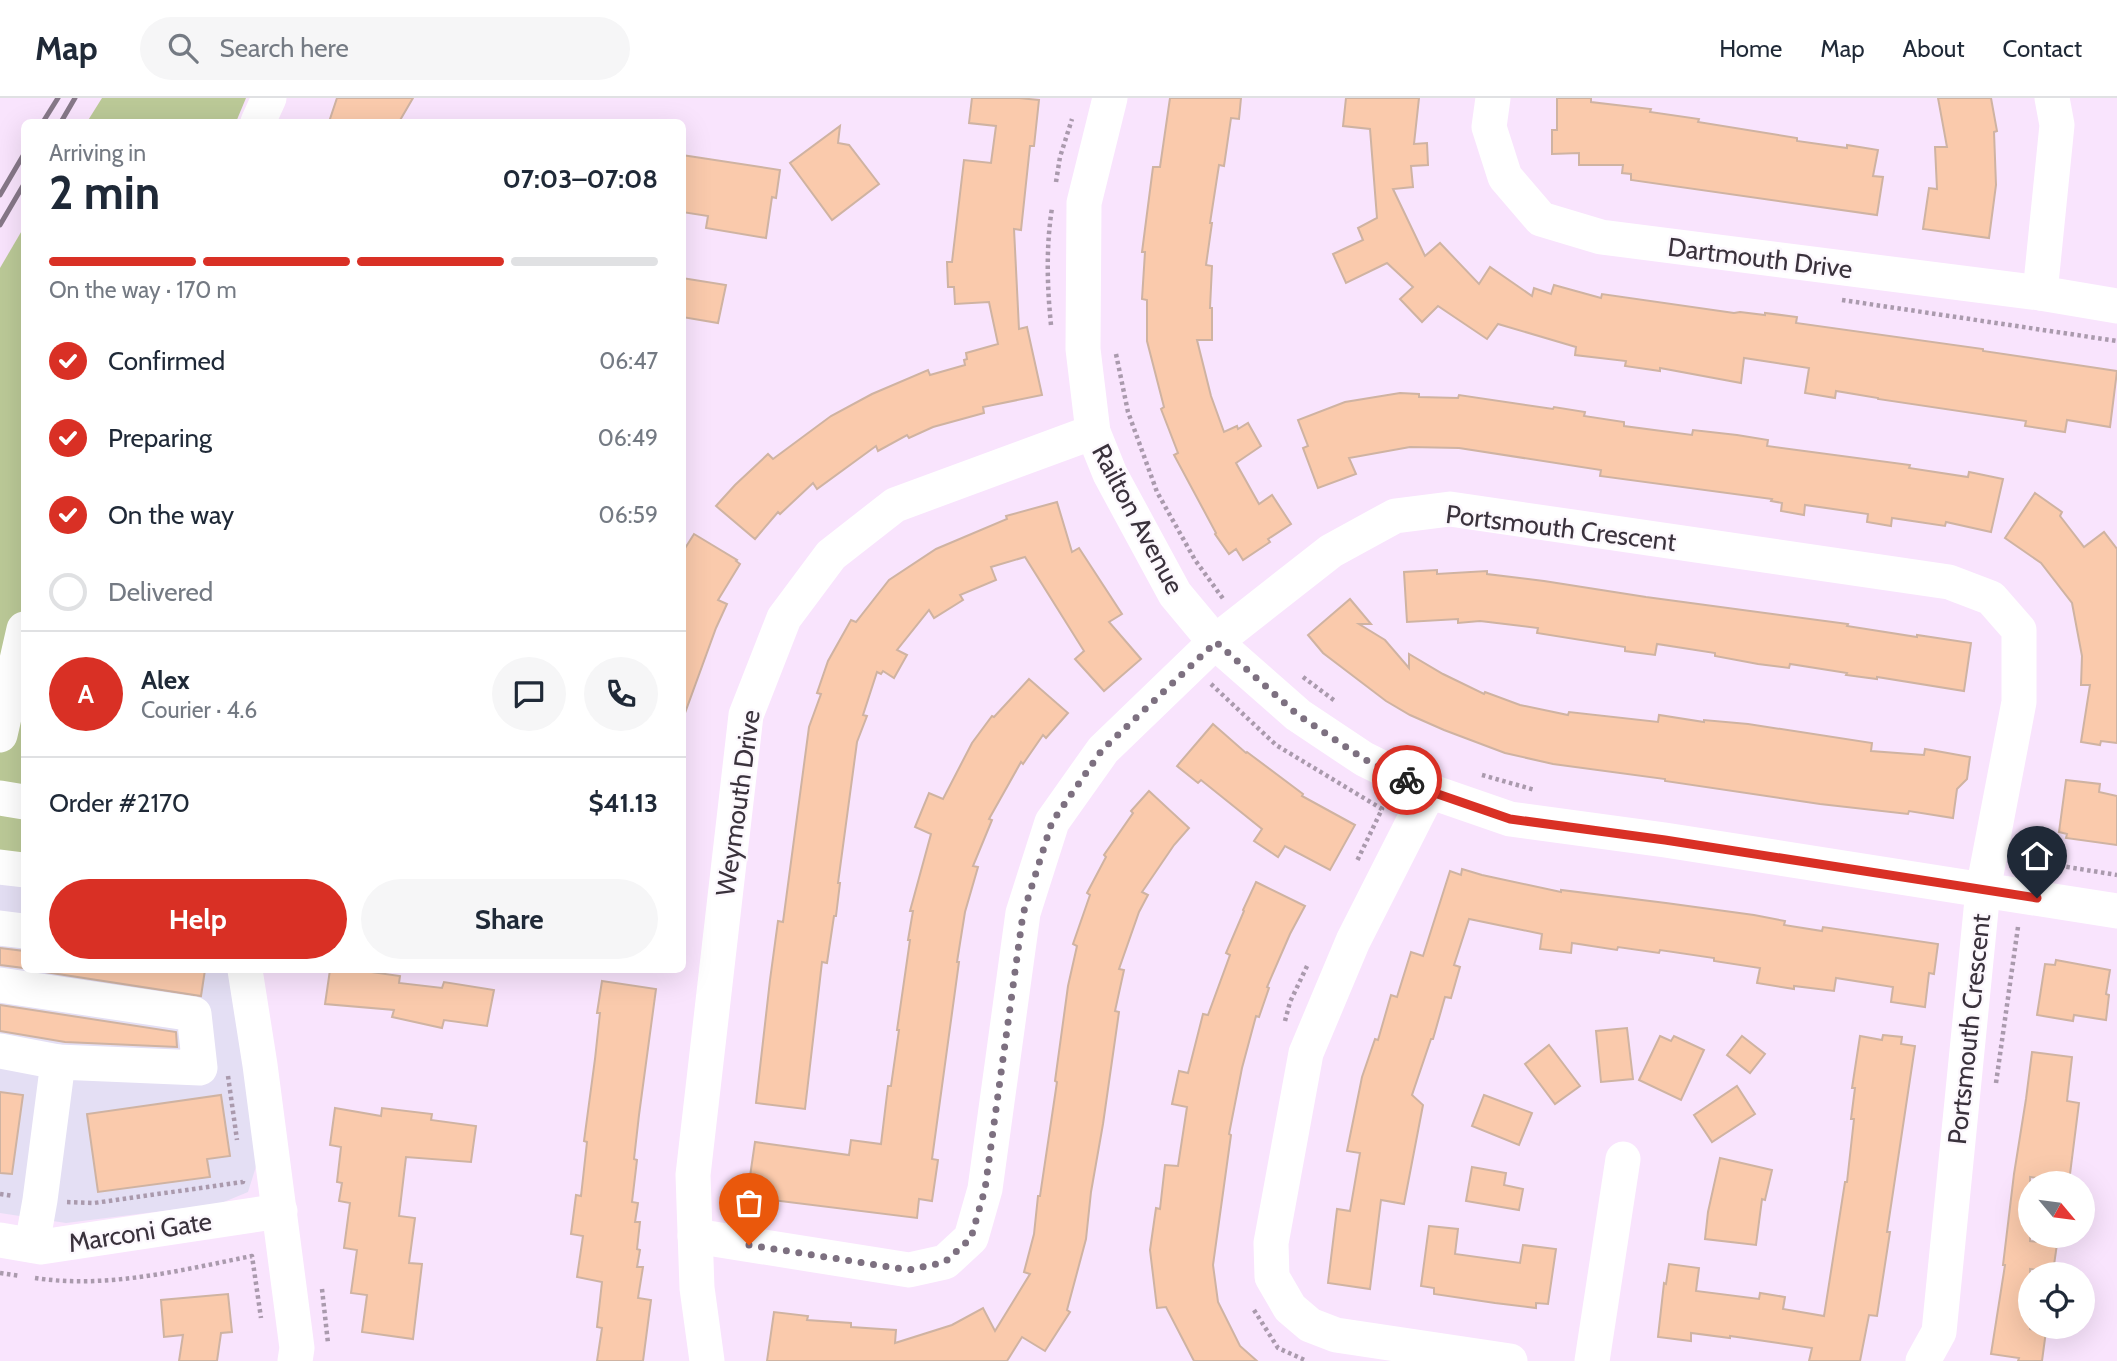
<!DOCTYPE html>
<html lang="en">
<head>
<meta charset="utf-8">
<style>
	:root { --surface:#fff; --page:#f6f6f7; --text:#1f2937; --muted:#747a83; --line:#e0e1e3; --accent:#d93025 }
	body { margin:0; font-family:Cabin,sans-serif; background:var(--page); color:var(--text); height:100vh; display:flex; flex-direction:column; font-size:26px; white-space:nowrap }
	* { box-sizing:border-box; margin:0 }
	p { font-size:23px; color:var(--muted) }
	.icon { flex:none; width:38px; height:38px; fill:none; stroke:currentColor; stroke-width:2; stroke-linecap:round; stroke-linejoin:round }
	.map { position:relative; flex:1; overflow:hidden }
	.drawer { position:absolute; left:21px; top:21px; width:665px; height:854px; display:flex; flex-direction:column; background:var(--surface); border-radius:10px; box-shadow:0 7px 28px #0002 }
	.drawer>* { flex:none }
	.needle { width:46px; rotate:119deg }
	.tools { position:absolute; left:2018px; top:1073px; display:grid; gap:14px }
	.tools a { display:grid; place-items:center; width:77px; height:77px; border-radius:50%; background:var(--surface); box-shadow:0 7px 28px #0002; font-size:35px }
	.pin { position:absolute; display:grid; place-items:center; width:60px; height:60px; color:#fff; margin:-72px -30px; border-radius:50% 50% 50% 0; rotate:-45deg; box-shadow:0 0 7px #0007 }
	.pin .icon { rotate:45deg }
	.courier { position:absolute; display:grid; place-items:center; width:70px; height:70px; margin:-35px; border:5px solid #d93025; border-radius:50%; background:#fff; color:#222; box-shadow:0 2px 9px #0007 }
	.summary em { font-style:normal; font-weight:700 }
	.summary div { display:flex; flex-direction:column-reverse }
	.summary { display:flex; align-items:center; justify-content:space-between; height:119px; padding:0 28px }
	h1 { font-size:46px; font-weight:700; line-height:52px }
	.bar { display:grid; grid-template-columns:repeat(4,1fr); gap:10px 7px; align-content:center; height:84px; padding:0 28px }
	.bar i { height:9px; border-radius:5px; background:var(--line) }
	.bar .selected { background:var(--accent) }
	.bar p { grid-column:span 4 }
	.line { display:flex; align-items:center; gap:18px; padding:0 28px; border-top:2px solid var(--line) }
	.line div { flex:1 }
	.round { display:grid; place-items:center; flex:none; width:74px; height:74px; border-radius:37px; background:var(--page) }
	ol { padding:0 28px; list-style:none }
	li { display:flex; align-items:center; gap:21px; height:77px }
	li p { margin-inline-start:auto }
	li .icon { padding:7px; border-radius:50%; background:var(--accent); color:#fff; stroke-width:4 }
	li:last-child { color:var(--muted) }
	li i { width:38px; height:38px; border:4px solid var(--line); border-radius:50% }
	.cta { display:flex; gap:14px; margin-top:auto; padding:14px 28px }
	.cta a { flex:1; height:80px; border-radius:42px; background:var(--accent); color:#fff; font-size:28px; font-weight:700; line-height:80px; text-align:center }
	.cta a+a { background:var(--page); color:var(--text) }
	header { display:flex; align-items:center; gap:42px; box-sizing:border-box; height:98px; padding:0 35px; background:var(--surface); border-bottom:2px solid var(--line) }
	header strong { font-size:33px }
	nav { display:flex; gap:38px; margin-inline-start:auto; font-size:24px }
	.search { width:490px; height:63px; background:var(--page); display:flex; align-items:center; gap:18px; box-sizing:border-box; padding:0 24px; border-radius:38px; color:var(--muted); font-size:26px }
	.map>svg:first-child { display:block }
	.industrial { fill:#e4dff4 }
	.green { fill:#bbc997 }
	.building { fill:#facaac; stroke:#cfb3a2; stroke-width:2 }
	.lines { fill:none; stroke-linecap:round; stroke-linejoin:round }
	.path { stroke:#aa9aad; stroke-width:4.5; stroke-dasharray:3.5 3.5; stroke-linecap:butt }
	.minor { stroke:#fff; stroke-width:35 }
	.rail { stroke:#867888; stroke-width:5 }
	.done { stroke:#7d7080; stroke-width:7; stroke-dasharray:0 12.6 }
	.route { stroke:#d93025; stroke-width:9 }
	.labels { text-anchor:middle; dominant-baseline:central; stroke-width:5; stroke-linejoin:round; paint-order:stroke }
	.street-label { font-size:26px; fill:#3a323c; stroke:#fcf8fd }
</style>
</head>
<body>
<header>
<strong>Map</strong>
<div class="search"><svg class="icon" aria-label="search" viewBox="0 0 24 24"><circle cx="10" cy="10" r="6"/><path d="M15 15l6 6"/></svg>Search here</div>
<nav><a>Home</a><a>Map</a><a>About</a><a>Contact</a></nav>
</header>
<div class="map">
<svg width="2117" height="1263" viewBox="0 0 2117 1263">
	<rect width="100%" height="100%" fill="#f9e4fd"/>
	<!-- industrial -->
	<path class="industrial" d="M0 757 24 759V872H228L258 1062 248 1094 219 1106 66 1125 0 1115Z"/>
	<!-- green -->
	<g class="green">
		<path d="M102 0H246L236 24H87Z"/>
		<path d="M24 129V759L0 757V170Z"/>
	</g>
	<!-- building -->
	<g class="building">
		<path d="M337 0H413L399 24H329Z"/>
		<path d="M972 0H1019L1039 2 1034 48H1030L1021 132 1014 131 1019 231 1027 229 1042 297 983 309 984 315 933 329 909 340 907 337 878 353 876 348 817 391 813 385 780 416 778 414 755 441 716 408 735 387 768 356 773 361 831 318 872 296 928 272 930 277 965 267 964 262 967 261 966 255 998 246 989 204 955 206 954 189H948L947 164H952L964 62 991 65 996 28 969 25Z"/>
		<path d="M1170 0H1241L1239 21 1231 20 1224 68 1219 67 1210 125H1212L1206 167 1212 168 1210 210H1212V242H1197L1211 298 1224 334 1237 328 1238 331 1248 325 1261 348 1236 365 1259 406 1272 397 1291 426 1268 441 1270 444 1243 462 1236 451 1229 456 1215 436 1216 435 1174 357 1178 355 1161 311 1164 309 1147 243V202L1142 201 1145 154H1142L1153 69H1160Z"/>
		<path d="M1346 0H1419L1414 46 1427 45 1428 67 1411 68 1413 89 1393 91 1425 158 1440 145 1479 186 1490 169 1532 198 1534 190 1551 196 1554 187 1601 200 1602 196 1734 215 1740 214 1765 217V215L1797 219 1796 225 1983 251V253L2117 273 2110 329 2067 322 2065 334 2025 328 2026 323 1878 301V300L1836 293 1835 300 1805 295 1809 270 1744 260 1741 285 1660 270V273L1625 268 1626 263 1575 257 1576 249 1498 226 1487 241 1438 208 1422 224 1400 201 1413 189 1387 165 1346 185 1333 156 1363 142 1358 130 1377 120 1370 31 1343 28Z"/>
		<path d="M1557 0H1591V4L1651 11 1650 14 1699 21 1698 24 1797 40V43L1847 50V47L1878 52 1873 78 1883 79 1877 117 1631 82V76L1622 75 1623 67H1579V55L1552 56V32H1557Z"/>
		<path d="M1938 0H1991L1997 33 1994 34 1996 87 1989 140 1923 131 1929 90 1937 91 1935 49H1947Z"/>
		<path d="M840 28 838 45 849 47 879 86 832 122 790 65Z"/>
		<path d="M682 57 780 72 776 100 772 99 766 140 706 130 708 118 682 114Z"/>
		<path d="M682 180 726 187 718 225 682 219Z"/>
		<path d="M1400 295 1419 296V299L1458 300 1459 297 1553 311 1554 309 1585 314 1584 318 1624 324V328L1692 337 1693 332 1737 337 1768 342 1767 348 1910 367 1909 370 1968 379 1969 374 2003 381 1991 434 1946 424 1945 428 1892 420 1891 428 1867 424 1868 416 1805 407 1804 417 1781 413 1782 405 1771 403 1772 401 1600 378 1601 372 1459 350 1410 349 1349 360 1356 376 1318 390 1303 350 1308 348 1298 322 1345 304Z"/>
		<path d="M2035 395 2062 414 2060 418 2084 449 2104 434 2117 451V645L2101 643 2100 647 2081 644 2090 587H2081L2082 558 2072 505 2041 465 2005 440Z"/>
		<path d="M1057 404 1072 454 1079 450 1122 516 1109 524 1141 561 1104 593 1075 561 1084 553 1025 459 991 469 996 482 960 497 963 502 934 520 929 512 897 552 907 557 894 580 883 573 881 576 877 574 863 617 867 618 857 644 838 785H840L836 818H834L827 865 822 864 805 1011 756 1005 770 882 778 823 783 824 809 629 821 596 817 595 828 563 851 522 856 524 889 482 936 451 1007 421 1006 418Z"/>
		<path d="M694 436 737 462 736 463 740 466 718 502 727 506 716 530 685 615 682 614V455Z"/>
		<path d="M1437 472V476L1487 473V476L1544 483 1646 499 1848 526 1847 528 1917 539V537L1971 545 1964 593 1877 579V581L1846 577 1847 575 1790 566 1789 570 1758 566 1715 558V555L1657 546 1655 557 1625 553V549L1537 535 1538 530 1480 523 1458 525V521L1407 524 1404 474Z"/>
		<path d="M1350 501 1371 526H1359L1385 542 1409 570V556L1443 576 1484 596 1485 594 1520 607 1568 617 1569 614 1658 624 1659 617 1704 624V622L1748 626 1872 645 1871 653 1924 657 1925 651 1970 659 1967 681 1957 691 1953 720 1909 713 1908 716 1820 706 1665 683V681L1553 666 1505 655 1444 632 1410 617 1386 603 1323 555 1308 537Z"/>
		<path d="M1029 581 1068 615 1046 640 1043 637 1023 666 1021 664 989 721 992 722 973 768 978 769 965 814 957 864H959L932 1061 938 1062 932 1103 919 1101 917 1120 747 1099 755 1044 849 1057 851 1042 881 1046 888 988H891L899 932H897L910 842H908L913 813H910L931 736 915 729 929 695 943 701 972 645 992 618 994 619Z"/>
		<path d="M1213 626 1246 655 1247 654 1303 696 1302 698 1355 727 1330 772 1285 748 1278 759 1254 743 1262 731 1201 682 1198 685 1177 668Z"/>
		<path d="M2066 682 2100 686 2099 694 2117 698V747L2066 740 2067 736 2059 734Z"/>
		<path d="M1149 693 1189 730 1174 747 1142 794 1148 797 1139 814 1119 871 1124 872 1115 913 1119 914 1103 1026 1091 1094 1086 1141 1067 1212 1070 1214 1045 1253 1022 1239 1007 1263H767L774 1214 808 1218 807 1222 851 1225V1229L896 1232 895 1245 952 1227 983 1210 995 1233 1030 1176 1024 1174 1034 1136 1038 1098H1040L1057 984 1055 983 1068 888 1077 848 1073 846 1090 797 1087 795 1106 759 1104 757 1133 715 1131 713Z"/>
		<path d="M1462 771 1482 777 1561 794V792L1666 805 1754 817 1785 823 1784 827 1822 833 1823 829 1938 846 1934 876 1929 875 1925 909 1891 904 1893 889 1836 880 1834 893 1794 888V891L1757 885 1760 870 1714 863V860L1660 852 1659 855 1618 849 1617 852 1572 845 1571 855 1540 851 1542 836 1469 821 1454 867 1460 869 1451 900 1445 899 1433 941H1431L1412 997 1423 1007 1404 1106 1381 1102 1370 1191 1328 1185 1337 1111 1350 1113 1360 1055 1347 1053 1362 979 1375 941 1378 942 1391 897 1397 899 1411 854 1423 858 1450 773 1461 777Z"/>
		<path d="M1256 784 1305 808 1290 836 1267 889 1269 890 1259 919 1256 918 1242 970 1229 1036 1231 1037 1213 1167 1218 1204 1240 1248 1257 1263H1194L1166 1209 1157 1210 1150 1152 1156 1110 1160 1111 1165 1067 1178 1068 1187 1009 1172 1006 1179 973 1188 975 1203 916 1208 917 1230 857 1226 855 1244 813 1243 812Z"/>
		<path d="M0 850 24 853V870L0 867Z"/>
		<path d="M2056 862 2110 872 2106 896 2109 897 2106 922 2074 917 2073 923 2037 917 2045 866 2055 867Z"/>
		<path d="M32 872H205L201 898Z"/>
		<path d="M330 872H357L400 878 399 885 442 890 444 884 494 892 487 928 444 922 442 930 392 919 394 912 325 906Z"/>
		<path d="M602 883 656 891 639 1017 634 1061 637 1062 632 1104 638 1105 635 1124H640L637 1151 640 1152 637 1169H643L638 1200 651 1202 643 1263H597L602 1230 597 1229 602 1184 577 1179 583 1138 571 1136 576 1097 581 1098 587 1044 584 1043 595 961 600 915H597Z"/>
		<path d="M0 907 176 934 177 949 65 944 0 933Z"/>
		<path d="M1627 930 1633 981 1601 984 1596 933Z"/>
		<path d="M1883 937 1902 939 1901 946 1915 948 1887 1134H1890L1877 1218 1869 1217 1860 1263H1809L1812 1250 1730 1238V1240L1691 1235V1243L1658 1239 1664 1185 1666 1186 1669 1166 1699 1170 1696 1193 1759 1201 1760 1195 1785 1199 1783 1211 1824 1218 1845 1084H1847L1854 1021H1851L1855 990H1852L1860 938 1882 942Z"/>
		<path d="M1660 938 1671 943 1674 938 1704 952 1681 1002 1639 982Z"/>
		<path d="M1742 938 1765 956 1750 975 1727 957Z"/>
		<path d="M1549 947 1580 988 1555 1006 1525 966Z"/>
		<path d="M2032 954 2072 959 2067 1003 2079 1005 2069 1084 2030 1079V1143L2057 1146 2053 1174 2030 1171V1231L2046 1233 2042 1263H2018L2019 1260 1991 1256 2005 1167H2003L2014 1076 2026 1001Z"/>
		<path d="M1737 988 1755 1016 1712 1044 1694 1017Z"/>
		<path d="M0 994 23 997 12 1076 0 1075Z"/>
		<path d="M221 997 230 1058 207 1061 210 1079 98 1094 87 1016Z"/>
		<path d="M1484 997 1532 1015 1519 1047 1472 1028Z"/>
		<path d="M335 1010 381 1018 382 1010 432 1016 431 1022 476 1028 471 1064 406 1059 399 1118 415 1120 409 1165 422 1166 413 1241 362 1234 367 1197 351 1195 357 1152 344 1150 350 1105 339 1103 342 1085 337 1084 341 1049 330 1047Z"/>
		<path d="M1720 1060 1772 1072 1765 1102 1762 1101 1756 1147 1705 1141 1708 1114Z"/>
		<path d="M1472 1069 1506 1075 1504 1087 1523 1091 1519 1112 1466 1103Z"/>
		<path d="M1429 1128 1458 1131 1455 1156 1520 1165 1523 1147 1556 1151 1548 1206 1536 1205V1210L1495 1205 1434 1196V1190L1421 1188Z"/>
		<path d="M228 1196 232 1234 221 1235 217 1263H179L183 1237 164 1239 161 1202Z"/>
	</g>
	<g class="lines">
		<!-- path -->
		<g class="path">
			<path d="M1056 84 1060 59 1072 21"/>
			<path d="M1842 202 2117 243"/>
			<path d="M1051 227C1047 188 1046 148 1052 110"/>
			<path d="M1116 256 1128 314 1157 394 1195 462 1224 502"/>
			<path d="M1303 579 1335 603"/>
			<path d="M1211 586 1276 647 1382 711 1357 763"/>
			<path d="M1482 677 1535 692"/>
			<path d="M2018 761 2117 777"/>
			<path d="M1285 923 1290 904 1308 866"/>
			<path d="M228 978 237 1042"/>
			<path d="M1996 985 2018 829H2019"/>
			<path d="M0 1096 13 1098"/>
			<path d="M67 1104 94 1105 243 1084V1082"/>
			<path d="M0 1175 20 1178"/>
			<path d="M35 1180C107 1191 182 1172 252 1158L261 1220"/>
			<path d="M322 1191 328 1245"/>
			<path d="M1254 1212 1278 1250 1307 1263"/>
		</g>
		<!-- minor -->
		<g class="minor">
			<path d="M1110 0 1084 105 1083 251 1093 334 1110 376 1175 496 1215 544 1298 617 1364 661 1429 693 1510 721 1665 742 2117 813"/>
			<path d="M1493 0 1489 29 1505 79 1541 121 1601 139 2040 195 2117 208"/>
			<path d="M258 24 269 0"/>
			<path d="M2040 195 2057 27 2052 0"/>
			<path d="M0 637 24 531"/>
			<path d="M1429 693 1353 843 1306 955 1271 1145 1272 1179 1290 1210 1310 1227 1336 1237 1510 1263"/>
			<path d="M0 700 24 704"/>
			<path d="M0 769 24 772"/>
			<path d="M0 830 24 833"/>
			<path d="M245 872 260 967 297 1250 295 1263"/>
			<path d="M0 887 194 916 200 970 58 964 40 1102 32 1147"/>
			<path d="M0 953 58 964"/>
			<path d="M695 1138 909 1172 945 1164 971 1140 985 1091 1023 815 1052 724 1103 652 1215 544 1331 453 1395 418 1450 411 1949 484 1991 500 2019 532V604L1983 792 1939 1234 1923 1263"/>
			<path d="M0 1142 41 1149 280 1113"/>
			<path d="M707 1263 697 1190 693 1077 746 617 784 520 831 457 895 407 1093 334"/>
			<path d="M1592 1263 1623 1061"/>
		</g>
		<!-- rail -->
		<g class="rail">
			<path d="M43 24 58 0"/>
			<path d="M61 24 75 0"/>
			<path d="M0 97 24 56"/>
			<path d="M0 127 24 86"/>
		</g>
	</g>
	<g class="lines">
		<!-- done -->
		<path class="done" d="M749 1147 909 1172 945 1164 971 1140 985 1091 1023 816 1052 724 1102 652 1216 544 1298 617 1364 661 1407 682"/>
		<!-- route -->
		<path class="route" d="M1407 682 1429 693 1510 721 1665 742 2037 800"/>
	</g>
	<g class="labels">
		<!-- street labels -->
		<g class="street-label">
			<text transform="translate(1760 160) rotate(7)">Dartmouth Drive</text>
			<text transform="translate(1138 421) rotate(62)">Railton Avenue</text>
			<text transform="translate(1561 430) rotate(7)">Portsmouth Crescent</text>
			<text transform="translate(738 705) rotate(-82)">Weymouth Drive</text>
			<text transform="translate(1969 931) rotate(-84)">Portsmouth Crescent</text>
			<text transform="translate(140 1134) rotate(-9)">Marconi Gate</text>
		</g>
	</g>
</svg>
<div class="tools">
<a><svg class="needle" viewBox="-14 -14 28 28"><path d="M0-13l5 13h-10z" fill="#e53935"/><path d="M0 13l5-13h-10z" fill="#747a83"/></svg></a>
<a><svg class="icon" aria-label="locate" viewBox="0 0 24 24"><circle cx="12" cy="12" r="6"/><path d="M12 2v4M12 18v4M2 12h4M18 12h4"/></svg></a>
</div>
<div class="pin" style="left:749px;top:1147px;background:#ea580c"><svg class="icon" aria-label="bag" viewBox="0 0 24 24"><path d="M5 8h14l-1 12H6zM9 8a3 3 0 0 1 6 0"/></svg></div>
<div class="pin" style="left:2037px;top:800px;background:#1f2937"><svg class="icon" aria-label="home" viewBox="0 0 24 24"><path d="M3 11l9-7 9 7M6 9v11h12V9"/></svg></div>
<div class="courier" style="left:1407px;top:682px"><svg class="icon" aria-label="bike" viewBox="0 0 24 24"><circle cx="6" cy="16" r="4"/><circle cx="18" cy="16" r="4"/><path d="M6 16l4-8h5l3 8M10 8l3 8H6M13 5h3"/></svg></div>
<section class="drawer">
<div class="summary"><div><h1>2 min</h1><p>Arriving in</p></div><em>07:03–07:08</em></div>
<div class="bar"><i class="selected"></i><i class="selected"></i><i class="selected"></i><i></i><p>On the way · 170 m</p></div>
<ol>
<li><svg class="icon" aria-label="check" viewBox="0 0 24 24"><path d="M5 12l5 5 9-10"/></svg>Confirmed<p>06:47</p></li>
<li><svg class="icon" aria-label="check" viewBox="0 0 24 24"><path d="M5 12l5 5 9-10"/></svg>Preparing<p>06:49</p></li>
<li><svg class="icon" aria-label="check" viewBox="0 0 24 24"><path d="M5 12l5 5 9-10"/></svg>On the way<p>06:59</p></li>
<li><i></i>Delivered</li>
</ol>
<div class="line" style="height:126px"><b class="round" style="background:var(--accent);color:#fff">A</b><div><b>Alex</b><p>Courier · 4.6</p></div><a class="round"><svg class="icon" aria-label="chat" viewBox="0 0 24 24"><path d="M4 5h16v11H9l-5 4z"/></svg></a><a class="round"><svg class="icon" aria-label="phone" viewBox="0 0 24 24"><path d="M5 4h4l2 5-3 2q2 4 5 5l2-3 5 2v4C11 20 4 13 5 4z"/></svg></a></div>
<div class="line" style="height:91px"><div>Order #2170</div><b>$41.13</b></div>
<div class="cta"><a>Help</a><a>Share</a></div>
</section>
</div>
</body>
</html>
